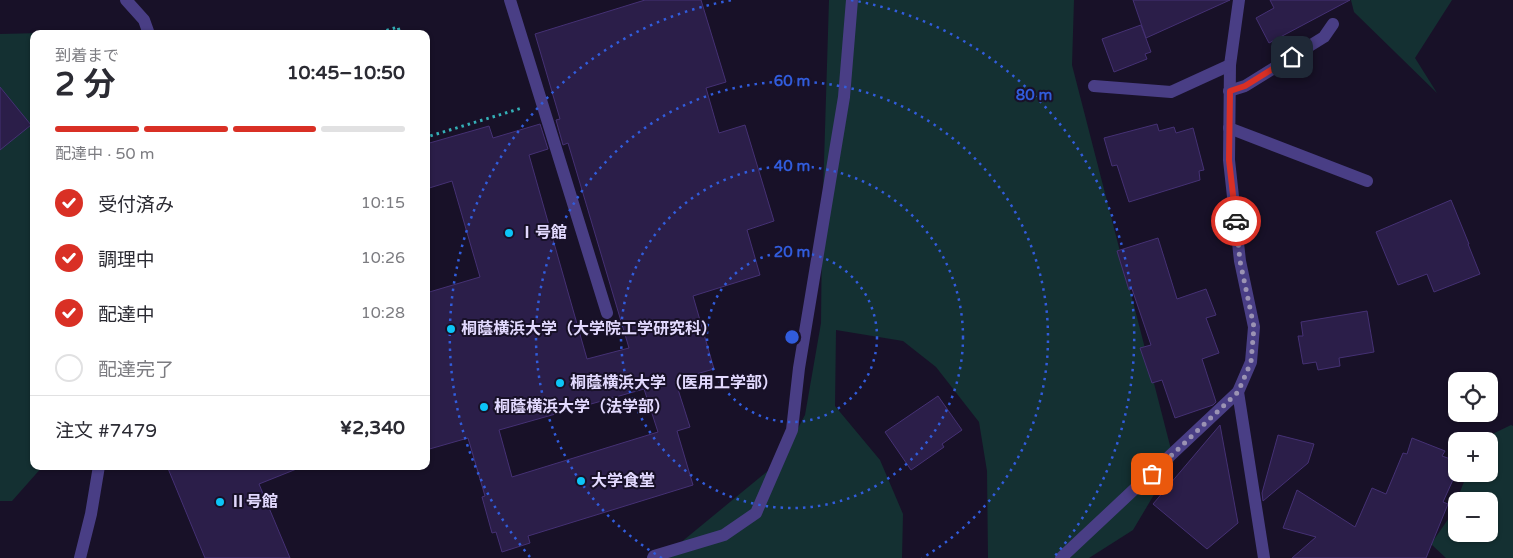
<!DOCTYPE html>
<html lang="ja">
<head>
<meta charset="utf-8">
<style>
	:root { --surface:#fff; --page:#f2f2f3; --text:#2b2b33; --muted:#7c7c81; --line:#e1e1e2; --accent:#d93025 }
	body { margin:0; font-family:"Varela Round","Noto Sans JP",sans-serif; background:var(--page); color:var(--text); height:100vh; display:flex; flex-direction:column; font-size:19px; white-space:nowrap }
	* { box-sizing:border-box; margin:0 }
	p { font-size:16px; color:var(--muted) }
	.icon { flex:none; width:28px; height:28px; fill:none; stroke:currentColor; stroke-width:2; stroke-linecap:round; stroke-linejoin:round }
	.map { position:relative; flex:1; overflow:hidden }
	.panel { position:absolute; left:30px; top:30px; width:400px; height:440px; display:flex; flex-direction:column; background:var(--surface); border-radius:10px; box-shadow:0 1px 4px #0004 }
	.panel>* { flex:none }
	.controls { position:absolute; left:1448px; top:372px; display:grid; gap:10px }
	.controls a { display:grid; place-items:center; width:50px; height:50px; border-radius:10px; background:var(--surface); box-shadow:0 1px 4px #0004; font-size:25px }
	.pin { position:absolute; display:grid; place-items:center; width:42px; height:42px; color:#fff; margin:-21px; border-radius:10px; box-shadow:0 2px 8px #0006 }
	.courier { position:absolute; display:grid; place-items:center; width:50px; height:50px; margin:-25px; border:4px solid #d93025; border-radius:50%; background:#fff; color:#222; box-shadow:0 1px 6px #0007 }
	.summary em { font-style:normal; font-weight:700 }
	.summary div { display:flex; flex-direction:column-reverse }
	.summary { display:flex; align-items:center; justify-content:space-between; height:85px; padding:0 25px }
	h1 { font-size:32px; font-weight:700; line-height:38px }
	.bar { display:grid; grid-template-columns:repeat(4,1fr); gap:8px 5px; align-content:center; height:60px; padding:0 25px }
	.bar i { height:6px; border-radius:4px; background:var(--line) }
	.bar .current { background:var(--accent) }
	.bar p { grid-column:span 4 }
	.line { display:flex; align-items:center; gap:12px; padding:0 25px; border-top:1px solid var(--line) }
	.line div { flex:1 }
	ol { padding:0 25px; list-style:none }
	li { display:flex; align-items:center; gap:15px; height:55px }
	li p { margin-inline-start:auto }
	li .icon { padding:5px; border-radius:50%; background:var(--accent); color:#fff; stroke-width:4 }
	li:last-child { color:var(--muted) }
	li i { width:28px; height:28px; border:2px solid var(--line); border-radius:50% }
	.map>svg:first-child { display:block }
	.green { fill:#143032; fill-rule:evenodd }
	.building { fill:#2b1e49; stroke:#453174; fill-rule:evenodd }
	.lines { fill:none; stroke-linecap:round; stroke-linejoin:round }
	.path { stroke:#34b0b7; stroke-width:3; stroke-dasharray:2.5 4; stroke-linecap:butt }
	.minor { stroke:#493e85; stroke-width:12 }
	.done { stroke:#9b93b3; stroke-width:5; stroke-dasharray:0 9 }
	.route { stroke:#d93025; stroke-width:6 }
	.ring { fill:none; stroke:#315cdc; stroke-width:2.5; stroke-dasharray:2.5 5 }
	.poi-dot { fill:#0cc5f7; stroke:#181128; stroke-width:2 }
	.labels { text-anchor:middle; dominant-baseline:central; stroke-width:4; stroke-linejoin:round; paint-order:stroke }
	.poi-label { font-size:16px; font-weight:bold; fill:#e2d9fe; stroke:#181128; text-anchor:start }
	.centre { fill:#315cdc; stroke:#181128; stroke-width:2.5 }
	.ring-label { font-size:15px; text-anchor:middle; font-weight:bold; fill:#315cdc; stroke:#181128; stroke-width:4; stroke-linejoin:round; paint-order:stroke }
</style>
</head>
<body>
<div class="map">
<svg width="1513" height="558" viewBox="0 0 1513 558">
	<rect width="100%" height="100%" fill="#181128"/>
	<!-- green -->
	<g class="green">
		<path d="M829 0H1074L1072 65 1174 461 1133 530 1089 558H988L987 471 979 422 936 367 903 341 836 330 835 406 880 460 903 514 902 558H662L781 460 805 415 821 323 822 227Z"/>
		<path d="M1351 0H1452L1415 58 1437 93 1354 12Z"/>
		<path d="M42 33 34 34V466H43L12 501H0V34Z"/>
		<path d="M1511 425 1513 426V558H1446L1431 544 1451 515 1467 474H1489V441L1480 440ZM1456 501H1489V534H1456Z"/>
	</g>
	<!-- building -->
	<g class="building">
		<path d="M645 0H701L726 82 706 88 719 133 745 125 774 221 747 230 760 275 693 296 714 369 675 380 690 427 677 431 693 485 528 536 530 543 502 552 496 532 492 533 482 497 485 496 468 438 426 450V293L480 277 452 181 426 189V144L489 126 493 138 540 124 548 149 529 155 587 359 629 348 568 143 563 145 556 120 560 119 535 34ZM644 389 658 432 512 477 499 430Z"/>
		<path d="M1133 0H1230L1146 38Z"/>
		<path d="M1270 0H1350L1269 43 1256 18 1274 8Z"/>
		<path d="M1141 25 1151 52 1145 54 1147 59 1114 72 1102 39Z"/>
		<path d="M0 87 31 125 0 150Z"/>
		<path d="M1157 124 1159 131 1174 127 1176 133 1193 128 1204 170 1199 171 1200 180 1129 202 1117 165 1112 166 1104 138Z"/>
		<path d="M1451 200 1469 244H1468L1480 274 1434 292 1427 274 1398 285 1376 232Z"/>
		<path d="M1158 238 1177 299 1206 289 1216 315 1206 318 1219 353 1202 359 1216 402 1213 405 1175 418 1162 380 1152 383 1140 348 1151 345 1132 289 1129 290 1117 251Z"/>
		<path d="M1367 311 1374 352 1339 358 1340 366 1318 370 1316 362 1303 364 1298 336H1303L1301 322Z"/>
		<path d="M938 396 962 430 942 444 944 447 911 470 885 432Z"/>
		<path d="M1220 425 1238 523 1207 549 1153 504Z"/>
		<path d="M1278 435 1314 444 1308 463 1263 501 1262 493Z"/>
		<path d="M1412 438 1445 451 1442 456 1456 461V473L1443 502 1448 504 1426 558H1292L1316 537 1283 528 1297 490 1355 527 1372 488 1386 494 1403 453 1407 454Z"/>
		<path d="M167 466H299V468L259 484 290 558H205Z"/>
	</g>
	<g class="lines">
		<!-- path -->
		<g class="path">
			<path d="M374 34 398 27 400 34"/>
			<path d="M426 124 430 136 522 108"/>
		</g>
		<!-- minor -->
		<g class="minor">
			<path d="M126 0 144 20 149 34"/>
			<path d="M510 0 607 313"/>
			<path d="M1239 0 1230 65 1229 160 1240 261 1254 327 1251 362 1238 392 1264 558"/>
			<path d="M1094 86 1171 92 1230 65"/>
			<path d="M1229 91 1245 86 1324 37 1333 24"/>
			<path d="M1229 128 1367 181"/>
			<path d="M80 558 91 514 99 466"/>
			<path d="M653 558 654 556 724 535 756 513 792 430 799 368 844 97 852 0"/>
			<path d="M1061 558 1238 392"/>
		</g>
	</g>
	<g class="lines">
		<!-- done -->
		<path class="done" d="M1152 474 1238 392 1251 362 1254 327 1240 261 1236 221"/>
		<!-- route -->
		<path class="route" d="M1236 221 1229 160 1230 91 1245 86 1292 57"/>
	</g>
	<!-- distance rings -->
	<g class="ring">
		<circle cx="792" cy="337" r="85"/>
		<circle cx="792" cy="337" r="171"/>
		<path d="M662 558A256 256 0 1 1 922 558"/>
		<path d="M530 557A342 342 0 0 1 733 0M851 0A342 342 0 0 1 1054 557"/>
	</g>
	<!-- markers -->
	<g class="poi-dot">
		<circle cx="509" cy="233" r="5"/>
		<circle cx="451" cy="329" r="5"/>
		<circle cx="560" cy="383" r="5"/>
		<circle cx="484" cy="407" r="5"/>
		<circle cx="581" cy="481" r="5"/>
		<circle cx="220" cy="502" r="5"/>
	</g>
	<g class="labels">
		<!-- poi labels -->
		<g class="poi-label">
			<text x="519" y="233">Ⅰ号館</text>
			<text x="461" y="329">桐蔭横浜大学（大学院工学研究科）</text>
			<text x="570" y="383">桐蔭横浜大学（医用工学部）</text>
			<text x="494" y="407">桐蔭横浜大学（法学部）</text>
			<text x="591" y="481">大学食堂</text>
			<text x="230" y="502">Ⅱ号館</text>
		</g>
	</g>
	<circle cx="792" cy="337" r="8" class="centre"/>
	<g class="ring-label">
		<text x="792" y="86">60 m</text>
		<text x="1034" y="100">80 m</text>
		<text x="792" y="171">40 m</text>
		<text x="792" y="257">20 m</text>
	</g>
</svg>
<div class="controls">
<a><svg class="icon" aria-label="locate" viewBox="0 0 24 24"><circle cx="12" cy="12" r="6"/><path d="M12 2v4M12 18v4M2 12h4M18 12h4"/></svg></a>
<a>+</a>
<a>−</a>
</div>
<div class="pin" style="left:1152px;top:474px;background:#ea580c"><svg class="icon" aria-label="bag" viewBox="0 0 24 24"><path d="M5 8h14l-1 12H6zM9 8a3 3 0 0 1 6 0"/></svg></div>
<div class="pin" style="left:1292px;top:57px;background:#1f2937"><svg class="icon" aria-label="home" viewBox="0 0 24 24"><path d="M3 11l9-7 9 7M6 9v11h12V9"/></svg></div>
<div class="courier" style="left:1236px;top:221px"><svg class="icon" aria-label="car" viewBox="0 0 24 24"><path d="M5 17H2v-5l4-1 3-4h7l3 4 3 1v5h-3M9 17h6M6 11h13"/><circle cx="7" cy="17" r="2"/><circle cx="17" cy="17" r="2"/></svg></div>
<section class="panel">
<div class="summary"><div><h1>2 分</h1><p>到着まで</p></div><em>10:45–10:50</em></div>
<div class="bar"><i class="current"></i><i class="current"></i><i class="current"></i><i></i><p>配達中 · 50 m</p></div>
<ol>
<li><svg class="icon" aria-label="check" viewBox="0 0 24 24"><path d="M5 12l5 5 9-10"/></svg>受付済み<p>10:15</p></li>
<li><svg class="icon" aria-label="check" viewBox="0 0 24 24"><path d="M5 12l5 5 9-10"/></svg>調理中<p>10:26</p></li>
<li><svg class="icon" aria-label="check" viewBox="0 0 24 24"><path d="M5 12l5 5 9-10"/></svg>配達中<p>10:28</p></li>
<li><i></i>配達完了</li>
</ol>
<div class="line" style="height:65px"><div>注文 #7479</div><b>¥2,340</b></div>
</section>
</div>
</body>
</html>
